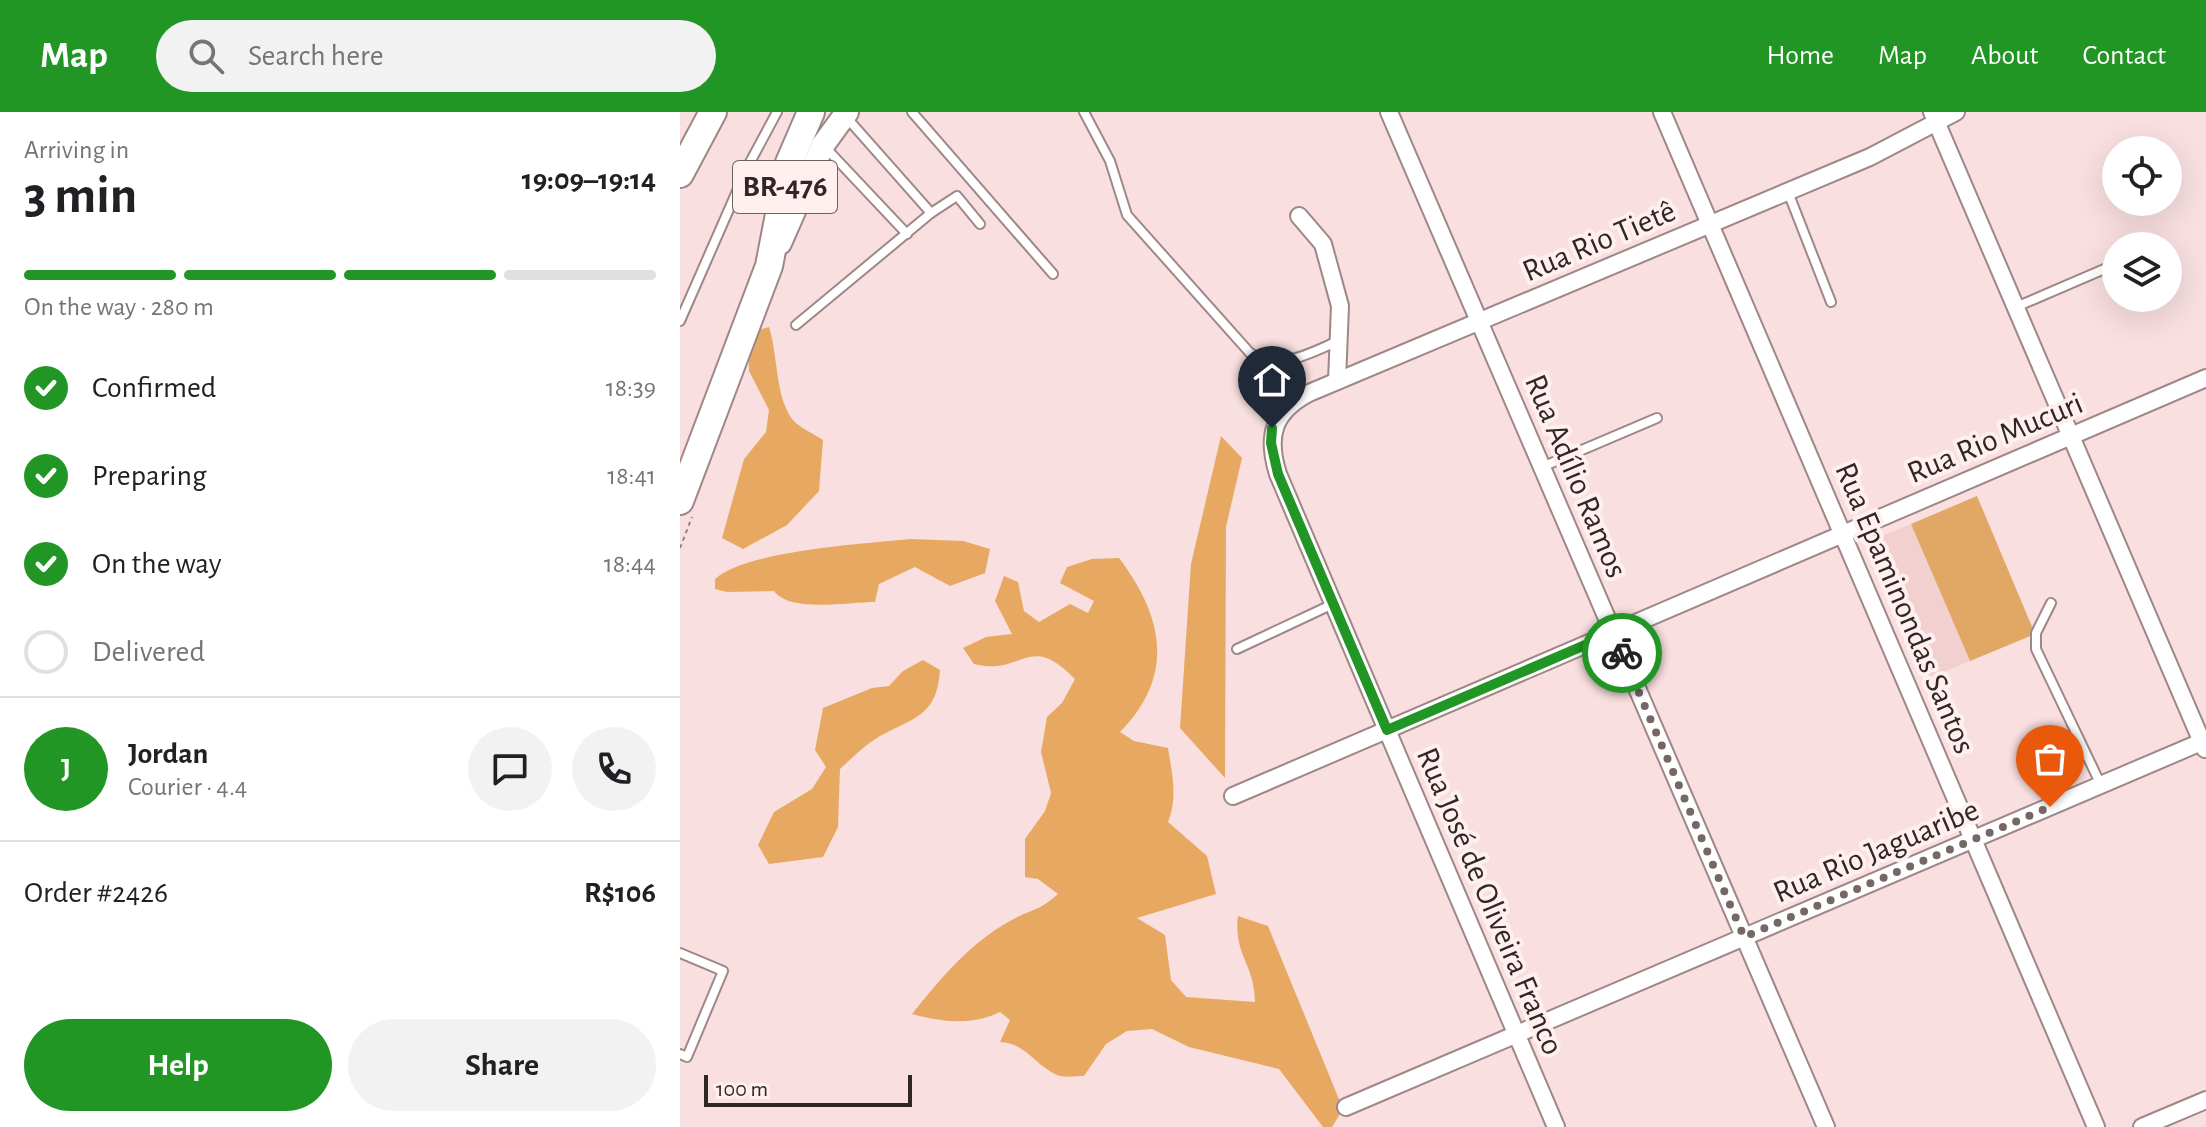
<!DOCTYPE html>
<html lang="en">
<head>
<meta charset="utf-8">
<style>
	:root { --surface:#fff; --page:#f2f2f2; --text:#202124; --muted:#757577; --line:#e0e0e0; --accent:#219625 }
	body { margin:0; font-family:"Alegreya Sans",sans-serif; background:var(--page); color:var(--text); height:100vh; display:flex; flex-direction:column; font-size:30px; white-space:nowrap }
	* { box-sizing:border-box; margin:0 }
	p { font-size:26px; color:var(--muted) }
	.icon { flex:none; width:44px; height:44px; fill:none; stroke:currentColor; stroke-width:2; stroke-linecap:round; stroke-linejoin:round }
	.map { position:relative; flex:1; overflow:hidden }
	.side { display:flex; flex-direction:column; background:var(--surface); width:680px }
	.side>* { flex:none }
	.tools { position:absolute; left:1422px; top:24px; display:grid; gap:16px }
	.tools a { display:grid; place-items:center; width:80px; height:80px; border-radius:50%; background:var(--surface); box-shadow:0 8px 32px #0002; font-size:40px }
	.scale { position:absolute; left:24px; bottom:20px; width:208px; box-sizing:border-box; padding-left:8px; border:4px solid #2f2626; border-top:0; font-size:22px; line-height:28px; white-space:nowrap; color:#2f2626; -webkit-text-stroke:6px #ffefef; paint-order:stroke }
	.pin { position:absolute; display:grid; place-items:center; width:68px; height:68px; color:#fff; margin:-82px -34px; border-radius:50% 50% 50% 0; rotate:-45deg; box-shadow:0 0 8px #0007 }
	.pin .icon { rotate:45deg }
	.courier { position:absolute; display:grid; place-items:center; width:80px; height:80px; margin:-40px; border:6px solid #219625; border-radius:50%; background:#fff; color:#222; box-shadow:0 2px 10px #0007 }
	.headline em { font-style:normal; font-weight:600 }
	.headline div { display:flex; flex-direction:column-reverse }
	.headline { display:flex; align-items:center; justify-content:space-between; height:136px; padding:0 24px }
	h1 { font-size:52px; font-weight:600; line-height:60px }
	.bar { display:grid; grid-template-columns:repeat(4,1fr); gap:12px 8px; align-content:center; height:96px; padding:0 24px }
	.bar i { height:10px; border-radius:6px; background:var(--line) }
	.bar .active { background:var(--accent) }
	.bar p { grid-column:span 4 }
	.line { display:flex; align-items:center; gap:20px; padding:0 24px; border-top:2px solid var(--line) }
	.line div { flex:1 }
	.round { display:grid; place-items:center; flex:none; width:84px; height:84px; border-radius:42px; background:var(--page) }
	ol { padding:0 24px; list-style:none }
	li { display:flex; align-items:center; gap:24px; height:88px }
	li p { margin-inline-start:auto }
	li .icon { padding:8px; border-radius:50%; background:var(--accent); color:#fff; stroke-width:4 }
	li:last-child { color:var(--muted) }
	li i { width:44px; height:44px; border:4px solid var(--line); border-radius:50% }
	.action { display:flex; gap:16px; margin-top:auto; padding:16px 24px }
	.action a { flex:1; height:92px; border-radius:48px; background:var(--accent); color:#fff; font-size:32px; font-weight:600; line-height:92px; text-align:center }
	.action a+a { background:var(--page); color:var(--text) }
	header { display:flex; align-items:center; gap:48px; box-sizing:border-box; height:112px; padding:0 40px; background:var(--accent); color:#fff }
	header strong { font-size:38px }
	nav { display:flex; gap:44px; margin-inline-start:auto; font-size:28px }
	.search { width:560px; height:72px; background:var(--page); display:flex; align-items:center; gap:20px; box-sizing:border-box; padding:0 28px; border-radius:44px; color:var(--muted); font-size:30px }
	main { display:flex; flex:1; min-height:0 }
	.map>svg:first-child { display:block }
	.built { fill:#f2d0cf }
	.green { fill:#e0a765 }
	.forest { fill:#e7a961 }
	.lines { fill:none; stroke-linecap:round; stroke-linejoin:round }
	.service-casing { stroke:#9e8787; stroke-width:12 }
	.minor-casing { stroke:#9e8787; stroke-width:20 }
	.secondary-casing { stroke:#9e8787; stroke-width:26 }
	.trunk-casing { stroke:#9e8787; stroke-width:30 }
	.path { stroke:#948282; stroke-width:2; stroke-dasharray:4 4; stroke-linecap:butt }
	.service { stroke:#fff; stroke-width:8 }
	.minor { stroke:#fff; stroke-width:16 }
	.secondary { stroke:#fff; stroke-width:22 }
	.trunk { stroke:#fff; stroke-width:26 }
	.done { stroke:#766767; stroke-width:8; stroke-dasharray:0 14.4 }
	.route { stroke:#219625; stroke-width:10 }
	.labels { text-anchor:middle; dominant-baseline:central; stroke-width:8; stroke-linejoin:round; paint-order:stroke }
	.shield { fill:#ffefef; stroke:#6d6262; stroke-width:2 }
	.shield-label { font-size:30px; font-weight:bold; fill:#2f2626 }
	.street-label { font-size:32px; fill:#2f2626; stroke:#ffefef }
</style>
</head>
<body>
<header>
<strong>Map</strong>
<div class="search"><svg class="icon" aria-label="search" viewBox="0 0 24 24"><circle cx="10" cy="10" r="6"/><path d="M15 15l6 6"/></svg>Search here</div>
<nav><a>Home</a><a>Map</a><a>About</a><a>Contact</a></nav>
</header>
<main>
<section class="side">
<div class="headline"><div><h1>3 min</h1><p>Arriving in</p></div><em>19:09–19:14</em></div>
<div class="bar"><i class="active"></i><i class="active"></i><i class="active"></i><i></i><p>On the way · 280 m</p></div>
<ol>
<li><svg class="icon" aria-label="check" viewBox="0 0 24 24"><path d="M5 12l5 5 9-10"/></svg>Confirmed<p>18:39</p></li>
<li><svg class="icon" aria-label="check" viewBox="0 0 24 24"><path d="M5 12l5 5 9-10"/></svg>Preparing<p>18:41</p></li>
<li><svg class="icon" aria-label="check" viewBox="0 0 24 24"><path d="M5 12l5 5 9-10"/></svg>On the way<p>18:44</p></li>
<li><i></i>Delivered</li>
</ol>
<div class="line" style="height:144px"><b class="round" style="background:var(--accent);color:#fff">J</b><div><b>Jordan</b><p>Courier · 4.4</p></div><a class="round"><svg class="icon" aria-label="chat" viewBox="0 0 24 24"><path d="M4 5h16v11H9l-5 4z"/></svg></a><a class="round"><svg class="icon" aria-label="phone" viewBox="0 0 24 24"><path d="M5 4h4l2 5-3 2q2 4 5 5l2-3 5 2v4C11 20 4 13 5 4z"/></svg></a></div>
<div class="line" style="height:104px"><div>Order #2426</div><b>R$106</b></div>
<div class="action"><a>Help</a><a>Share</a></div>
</section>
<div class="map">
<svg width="1526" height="1015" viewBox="0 0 1526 1015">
	<rect width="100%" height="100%" fill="#f9dfdf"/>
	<!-- built -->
	<path class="built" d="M1231 412 1290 549 1249 566 1189 429Z"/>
	<!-- green -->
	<path class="green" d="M1297 384 1355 522 1290 549 1231 412Z"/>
	<!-- forest -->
	<g class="forest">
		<path d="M89 215C98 243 95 283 112 307 118 315 134 322 143 328L139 379 107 413 63 437 42 426 64 347 86 320 89 298 69 259 68 221Z"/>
		<path d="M541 324 562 346 546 415 545 666 500 616 511 452Z"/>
		<path d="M230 427 283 429 310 437 305 461 270 474 235 455 199 472 195 490C168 490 110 501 94 479L47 480 35 477V467C67 438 185 432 230 427Z"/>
		<path d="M439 446C483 504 496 563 440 620L454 629 488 636C492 661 498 686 488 710L527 744 536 782 457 806 485 823 491 868 506 885 575 890C575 853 553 842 558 804L588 814 663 997 652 1015H643L599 957 509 935 472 917 447 919 426 932 404 964C396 964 384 966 377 963 354 953 346 931 320 930L330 908 320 900C291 914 262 910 232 902 261 866 290 831 330 809 351 797 358 800 378 782L358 767 345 765V727L365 699 371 681 361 640 367 605 382 591 395 567C347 518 344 565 294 552L283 536 306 525 332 522 315 489 324 464 338 470 344 499 359 510 390 492 408 501 414 489 380 471 387 455 412 447Z"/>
		<path d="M243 548 260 558C257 604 235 605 200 624 185 633 173 645 160 657L158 715 143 745 89 752 78 733 94 700 132 677 146 655 135 638 143 596 192 576 209 574 223 559Z"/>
	</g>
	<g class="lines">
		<defs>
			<g id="service">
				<path d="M232 0 373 162"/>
				<path d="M404 0 430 49 447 103 570 241C600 259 628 242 658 229"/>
				<path d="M167 6 251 101"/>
				<path d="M144 34 227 122"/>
				<path d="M1108 80 1151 190"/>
				<path d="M1336 195 1436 152"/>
				<path d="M0 209 68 54 97 0"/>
				<path d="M116 213 251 101 277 84 300 112"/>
				<path d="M862 355 977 306"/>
				<path d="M1371 491 1356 521V537L1421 673"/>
				<path d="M557 537 653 492"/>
				<path d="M0 841 43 859 7 945 0 942"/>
			</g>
			<g id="minor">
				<path d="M709 0 1146 1015"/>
				<path d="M982 0 1416 1015"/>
				<path d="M1252 0 1525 637"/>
				<path d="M619 104 643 132 660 194 657 269"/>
				<path d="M553 684 1526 266"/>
				<path d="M666 995 1526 628"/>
				<path d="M876 1015 598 362C586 324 593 300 629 281L1190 45 1276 0"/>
				<path d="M1462 1015 1526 988"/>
			</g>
			<path id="secondary" d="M100 131 143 33 167 0"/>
			<g id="trunk">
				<path d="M0 62 33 0"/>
				<path d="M0 389 89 154 109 51 131 0"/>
			</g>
		</defs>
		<!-- service casing -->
		<use href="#service" class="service-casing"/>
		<!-- minor casing -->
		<use href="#minor" class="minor-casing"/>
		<!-- secondary casing -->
		<use href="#secondary" class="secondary-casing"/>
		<!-- trunk casing -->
		<use href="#trunk" class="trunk-casing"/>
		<!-- path -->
		<path class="path" d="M0 436 12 405"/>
		<!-- service -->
		<use href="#service" class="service"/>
		<!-- minor -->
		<use href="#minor" class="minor"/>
		<!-- secondary -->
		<use href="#secondary" class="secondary"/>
		<!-- trunk -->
		<use href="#trunk" class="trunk"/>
	</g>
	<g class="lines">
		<!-- done -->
		<path class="done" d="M942 541 1064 825 1370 695"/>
		<!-- route -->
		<path class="route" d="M592 316 591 331 598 362 707 618 933 521 942 541"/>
	</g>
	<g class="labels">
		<!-- shield labels -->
		<rect class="shield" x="53" y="49" width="104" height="52" rx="6"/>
		<g class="shield-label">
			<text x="105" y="75">BR-476</text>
		</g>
		<!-- street labels -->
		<g class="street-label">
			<text transform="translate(919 129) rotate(-23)">Rua Rio Tietê</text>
			<text transform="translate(1315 326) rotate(-23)">Rua Rio Mucuri</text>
			<text transform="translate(896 364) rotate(67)">Rua Adílio Ramos</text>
			<text transform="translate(1225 496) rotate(67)">Rua Epaminondas Santos</text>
			<text transform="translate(1196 739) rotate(-23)">Rua Rio Jaguaribe</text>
			<text transform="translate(810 789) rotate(67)">Rua José de Oliveira Franco</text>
		</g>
	</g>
</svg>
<div class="tools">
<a><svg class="icon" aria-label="locate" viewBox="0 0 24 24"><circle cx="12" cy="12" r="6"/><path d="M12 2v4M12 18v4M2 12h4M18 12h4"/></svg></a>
<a><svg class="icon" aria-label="layers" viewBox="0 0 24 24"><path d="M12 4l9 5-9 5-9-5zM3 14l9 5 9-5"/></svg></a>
</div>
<div class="scale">100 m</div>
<div class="pin" style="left:1370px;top:695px;background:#ea580c"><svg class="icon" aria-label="bag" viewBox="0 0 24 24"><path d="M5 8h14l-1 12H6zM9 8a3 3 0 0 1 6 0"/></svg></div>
<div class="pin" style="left:592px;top:316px;background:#1f2937"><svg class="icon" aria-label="home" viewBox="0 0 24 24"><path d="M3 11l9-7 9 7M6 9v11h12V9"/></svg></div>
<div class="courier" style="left:942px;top:541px"><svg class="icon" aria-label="bike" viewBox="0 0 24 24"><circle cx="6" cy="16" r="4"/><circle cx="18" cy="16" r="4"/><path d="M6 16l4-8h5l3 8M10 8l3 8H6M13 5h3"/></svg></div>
</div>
</main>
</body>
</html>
